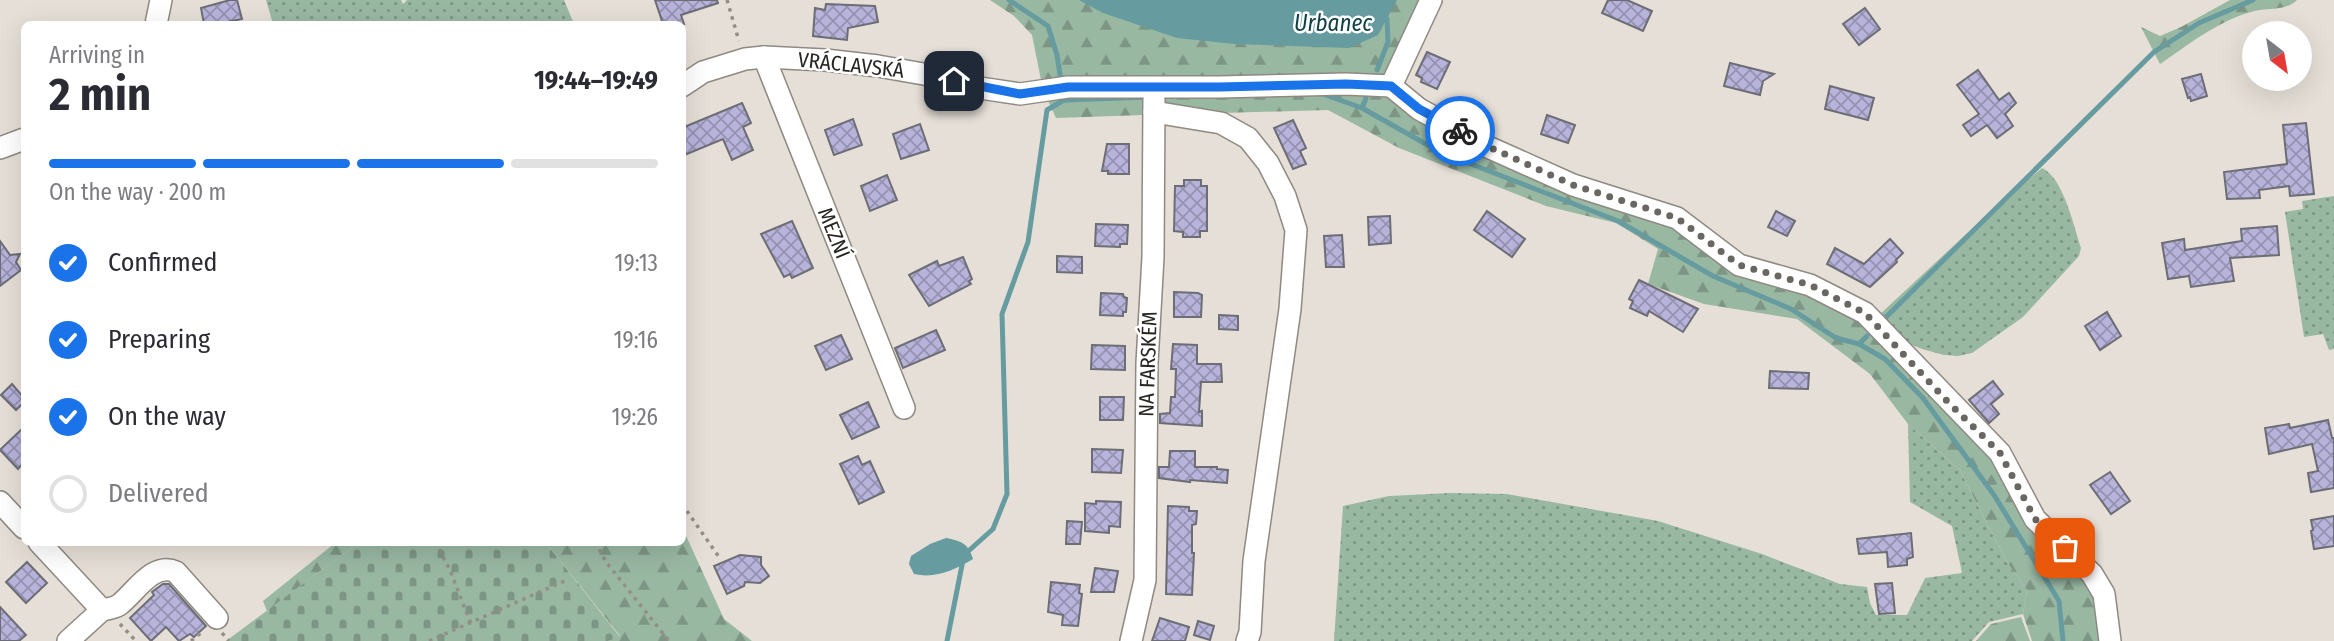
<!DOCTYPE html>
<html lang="en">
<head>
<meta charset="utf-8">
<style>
	:root { --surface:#fff; --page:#f2f2f3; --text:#2b2b33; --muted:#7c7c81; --line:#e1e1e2; --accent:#1a73e8 }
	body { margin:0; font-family:"Fira Sans Condensed",sans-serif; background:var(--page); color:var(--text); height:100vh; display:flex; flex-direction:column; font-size:26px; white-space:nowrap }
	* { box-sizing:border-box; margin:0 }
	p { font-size:23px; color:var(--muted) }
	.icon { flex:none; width:38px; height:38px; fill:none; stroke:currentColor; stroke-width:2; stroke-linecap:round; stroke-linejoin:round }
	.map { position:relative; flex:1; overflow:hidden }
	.panel { position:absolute; left:21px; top:21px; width:665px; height:525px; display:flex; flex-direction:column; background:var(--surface); border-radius:10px; box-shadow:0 7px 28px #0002 }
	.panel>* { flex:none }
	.needle { width:46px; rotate:149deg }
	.fabs { position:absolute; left:2242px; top:21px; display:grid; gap:14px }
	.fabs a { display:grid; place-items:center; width:70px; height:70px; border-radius:50%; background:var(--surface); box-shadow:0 7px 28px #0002; font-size:35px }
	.pin { position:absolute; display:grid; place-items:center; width:60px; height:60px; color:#fff; margin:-30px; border-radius:14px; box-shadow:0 4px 10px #0006 }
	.courier { position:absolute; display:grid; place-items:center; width:70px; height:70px; margin:-35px; border:5px solid #1a73e8; border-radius:50%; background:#fff; color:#222; box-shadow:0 2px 9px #0007 }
	.headline em { font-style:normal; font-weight:700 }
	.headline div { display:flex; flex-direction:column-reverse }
	.headline { display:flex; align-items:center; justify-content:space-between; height:119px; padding:0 28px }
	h1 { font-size:46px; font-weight:700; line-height:52px }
	.bar { display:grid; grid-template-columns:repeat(4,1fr); gap:10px 7px; align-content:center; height:84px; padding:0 28px }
	.bar i { height:9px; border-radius:5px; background:var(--line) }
	.bar .active { background:var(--accent) }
	.bar p { grid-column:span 4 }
	ol { padding:0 28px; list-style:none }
	li { display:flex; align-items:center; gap:21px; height:77px }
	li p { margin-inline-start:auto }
	li .icon { padding:7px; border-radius:50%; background:var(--accent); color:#fff; stroke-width:4 }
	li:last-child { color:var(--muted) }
	li i { width:38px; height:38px; border:4px solid var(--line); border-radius:50% }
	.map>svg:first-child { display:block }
	.grass { fill:url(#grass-dots) }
	.forest { fill:url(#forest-firs) }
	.cemetery { fill:url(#cemetery-stones) }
	.water { fill:#669ba0 }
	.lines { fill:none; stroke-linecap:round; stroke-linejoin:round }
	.stream { stroke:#669ba0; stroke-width:5 }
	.building { fill:url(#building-cross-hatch); stroke:#6d6d75; stroke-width:2 }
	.minor-casing { stroke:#8f8982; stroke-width:24 }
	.path { stroke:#938e88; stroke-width:3.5; stroke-dasharray:3.5 5; stroke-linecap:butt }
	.minor { stroke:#fff; stroke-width:21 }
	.done { stroke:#6a6762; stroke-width:7; stroke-dasharray:0 12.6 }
	.route { stroke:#1a73e8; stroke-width:9 }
	.labels { text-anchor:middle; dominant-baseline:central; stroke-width:5; stroke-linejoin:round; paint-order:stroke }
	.street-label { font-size:21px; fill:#282623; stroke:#fff }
	.water-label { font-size:23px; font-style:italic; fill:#0f4146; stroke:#fff }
</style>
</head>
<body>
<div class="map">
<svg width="2334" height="641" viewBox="0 0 2334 641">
	<defs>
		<pattern id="grass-dots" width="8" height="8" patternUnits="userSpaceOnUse" patternTransform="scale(1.75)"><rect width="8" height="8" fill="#99b8a2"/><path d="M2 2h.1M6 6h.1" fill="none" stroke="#7d9584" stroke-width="1.8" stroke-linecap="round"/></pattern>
		<pattern id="forest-firs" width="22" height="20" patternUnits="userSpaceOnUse" patternTransform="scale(1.75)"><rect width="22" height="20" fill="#99b8a2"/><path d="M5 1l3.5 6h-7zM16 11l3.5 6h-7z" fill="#7d9584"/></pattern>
		<pattern id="cemetery-stones" width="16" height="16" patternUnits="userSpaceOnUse" patternTransform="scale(1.75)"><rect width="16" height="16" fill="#99b8a2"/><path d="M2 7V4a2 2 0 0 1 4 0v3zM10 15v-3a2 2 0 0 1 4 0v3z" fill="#7d9584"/></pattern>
		<pattern id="building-cross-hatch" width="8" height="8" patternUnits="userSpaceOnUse" patternTransform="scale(1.75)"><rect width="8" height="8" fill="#b7b3db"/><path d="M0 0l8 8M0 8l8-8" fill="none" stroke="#9591b1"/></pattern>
	</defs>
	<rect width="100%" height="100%" fill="#e5dfd7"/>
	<!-- grass -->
	<g class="grass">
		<path d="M266 0H401L403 4 407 0H564L574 24H273Z"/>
		<path d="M2042 168C2063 177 2074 227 2081 248L2079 256 2023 317 1972 353 1958 356 1944 355 1922 349 1908 343 1878 316 1992 210Z"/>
		<path d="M2334 196V349L2329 350 2323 334 2304 337 2285 212 2303 209 2302 201Z"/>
		<path d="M1908 424 1960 470 1988 526 2009 565 2027 590 2023 614 1989 622 1972 641H1334L1343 506 1389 496 1450 493 1507 494 1658 521 1762 554 1840 584 1867 587 1870 603 1876 615H1907L1925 578 1962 573 1952 526 1910 502Z"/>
	</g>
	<!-- forest -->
	<g class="forest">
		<path d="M990 0H1431L1391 86 1142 87 1143 115 1056 118 1043 90 1032 35 1014 16Z"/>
		<path d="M2230 0H2297C2285 12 2266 7 2251 12 2218 21 2188 45 2160 64L2141 27 2160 36 2181 27Z"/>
		<path d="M1160 89H1391L1419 112 1675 221 1739 268 1862 315 1945 403 2090 577 2108 641H2032L2023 614 2027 590 2009 565 1988 526 1960 470 1908 424 1870 374 1797 319 1704 304 1648 284 1658 249 1616 223 1546 206 1399 148 1328 110 1189 114C1171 109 1164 109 1160 89Z"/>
		<path d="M683 529 724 619 752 641H608L620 636 546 543 682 542Z"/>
		<path d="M335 543H355L354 546 267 611 263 601Z"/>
		<path d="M2021 617 2030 641H1976L1991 624Z"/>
	</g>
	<!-- cemetery -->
	<path class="cemetery" d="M355 542 546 543 620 637 608 641H226L354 546Z"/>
	<!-- water -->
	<g class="water">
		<path d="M1079 0H1397L1378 35 1349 48 1235 44 1177 38 1103 13Z"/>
		<path d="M946 538C961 541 968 543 973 559 955 570 935 579 914 574L909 564 911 556 930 544Z"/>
	</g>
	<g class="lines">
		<!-- stream -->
		<g class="stream">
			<path d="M1009 0 1048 26 1057 55 1061 81"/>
			<path d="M1377 70 1388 42 1387 19 1380 17"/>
			<path d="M1062 91 1064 100 1149 97"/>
			<path d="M1323 94 1362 108 1440 152 1618 221 1713 276 1791 309 1836 338 1859 344 1885 359 1923 398 1994 495 2059 601 2063 641"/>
			<path d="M1362 108 1366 98"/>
			<path d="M1887 316 2154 52 2199 23 2253 0"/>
			<path d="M1859 344 1867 336"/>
			<path d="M947 641 964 555 993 529 1007 494 1002 314 1028 242 1047 110 1064 100"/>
		</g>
	</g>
	<!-- building -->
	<g class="building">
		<path d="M230 0H237L242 19 227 22 228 24H204L201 8Z"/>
		<path d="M655 0H717L718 3 681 15 684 24H663Z"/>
		<path d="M1608 0H1627L1652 11 1643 31 1602 13Z"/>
		<path d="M826 4 875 6 878 22 848 28 847 40 813 36 815 8 825 10Z"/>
		<path d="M1865 8 1880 29 1859 45 1843 24Z"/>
		<path d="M1427 52 1450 62 1437 89 1421 82 1422 78 1416 75Z"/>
		<path d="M1730 63 1774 74 1763 81 1760 95 1724 86Z"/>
		<path d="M1978 70 1999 100 2009 93 2016 103 2005 114 2013 126 1997 138 1987 125 1971 136 1963 125 1979 114 1957 85Z"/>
		<path d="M2201 74 2207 96 2191 101 2190 97 2188 98 2182 79Z"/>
		<path d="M1830 86 1874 98 1868 120 1825 109Z"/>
		<path d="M742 103 751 123 743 127 753 150 732 160 723 139 682 156V128Z"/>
		<path d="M1547 115 1575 125 1568 143 1541 134Z"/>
		<path d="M853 119 862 145 834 155 825 130Z"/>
		<path d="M1293 120 1306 148 1300 151 1306 164 1293 169 1274 128Z"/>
		<path d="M2306 123 2314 194 2290 196 2289 186 2259 190 2260 198 2227 199 2224 172 2287 164 2283 125Z"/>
		<path d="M920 124 929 150 901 159 893 134Z"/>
		<path d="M1107 144H1129V174H1108V171H1102Z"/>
		<path d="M887 175 897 200 870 211 861 186Z"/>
		<path d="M1184 180H1201V186H1207V231H1200V237H1183V232L1174 231 1175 186H1184Z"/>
		<path d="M1487 211 1525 239 1512 257 1474 230Z"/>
		<path d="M1776 211 1795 221 1787 236 1768 227Z"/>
		<path d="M1390 216 1391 243 1369 245 1368 217Z"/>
		<path d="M792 221 813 268 792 278 790 274 784 277 761 234Z"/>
		<path d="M1096 224 1128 225 1127 244H1120V247L1095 246Z"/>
		<path d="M2277 226 2279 255 2230 258 2234 281 2191 287 2189 276 2168 279 2162 243 2184 239 2185 250 2242 241 2241 229Z"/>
		<path d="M1342 235 1344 267H1326L1324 236Z"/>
		<path d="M1890 239 1903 253 1896 260 1897 262 1870 287 1827 264 1835 248 1864 264Z"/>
		<path d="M0 241 10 255 20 254 16 262 21 270 0 286Z"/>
		<path d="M1057 256 1082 257V273L1057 272Z"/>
		<path d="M963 257 972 279 969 281 971 284 929 306 909 275 937 261 939 266Z"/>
		<path d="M1639 280 1698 309 1683 332 1649 311 1647 316 1630 308 1633 301 1629 299Z"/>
		<path d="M1174 292 1198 293 1202 295 1201 317H1174Z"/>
		<path d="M1101 293 1123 294 1124 297 1127 298 1126 312H1123V316L1100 315Z"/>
		<path d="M2107 312 2121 336 2100 350 2085 326Z"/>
		<path d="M1219 315 1238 316V330L1219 329Z"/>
		<path d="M936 330 945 350 903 368 895 348Z"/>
		<path d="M841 335 852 359 826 370 815 346Z"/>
		<path d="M1173 344 1197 345V364H1221L1222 382H1201L1199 412 1202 411V426L1160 423V414L1170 413 1171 397H1175L1176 369H1171Z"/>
		<path d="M1092 345 1125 346V370L1091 369Z"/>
		<path d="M1770 371 1809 373 1808 389 1769 388Z"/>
		<path d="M1993 381 2003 394 1991 404 1999 414 1989 423 1969 400Z"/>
		<path d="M12 384 24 398V402L16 410 1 395Z"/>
		<path d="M1100 397H1124L1123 420H1100Z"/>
		<path d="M868 402 879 427 852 439 840 415Z"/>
		<path d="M2328 420 2332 438H2334V488L2311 492 2308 473 2318 471 2312 444 2269 454 2265 428 2289 424 2290 428Z"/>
		<path d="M24 427V462L18 469 0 450Z"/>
		<path d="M1092 449 1123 450 1121 473 1092 472Z"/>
		<path d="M1170 451H1195V467H1217V469L1228 470 1227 483 1190 480V482L1159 478V467H1169Z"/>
		<path d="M858 456 862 465 870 461 884 492 859 504 840 464Z"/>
		<path d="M2110 472 2130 501 2111 514 2090 485Z"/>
		<path d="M1096 501 1121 502 1120 527 1109 526V533L1085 531V503L1096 504Z"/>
		<path d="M1168 506 1189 507V511H1197L1196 524 1192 525V553H1194L1192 595 1166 594Z"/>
		<path d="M2334 516V546L2314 549 2311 531 2313 530 2311 520Z"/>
		<path d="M1067 521 1082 522 1080 544H1066Z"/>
		<path d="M1911 533 1913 557 1907 559V565L1888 567 1887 552 1859 554 1857 539Z"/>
		<path d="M740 555 761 557V565L769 576 760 583 745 582 744 586 727 594 714 566Z"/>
		<path d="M27 562 47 583 26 603 6 582Z"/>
		<path d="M1095 568 1118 571 1114 592H1091Z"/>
		<path d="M1051 582 1080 585 1079 593 1082 594 1078 626 1062 625 1063 615 1048 612Z"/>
		<path d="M1892 583 1895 613 1879 614 1875 584Z"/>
		<path d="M163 584H169L206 626 194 637 190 634 179 641 166 627 151 641 130 618 154 595 152 592Z"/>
		<path d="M0 607 26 635 19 641H0Z"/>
		<path d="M1160 618 1189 627 1185 641H1152Z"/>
		<path d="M1198 621 1214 626 1210 640 1194 635Z"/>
	</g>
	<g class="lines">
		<defs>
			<g id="minor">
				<path d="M156 24 161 0"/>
				<path d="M764 57 904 408"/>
				<path d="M682 86 703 72 745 59 764 57 825 60 878 66 929 75 980 88 1020 94 1068 87H1219L1346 84 1391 86"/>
				<path d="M1391 86 1419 109 1488 147 1573 185 1677 218 1739 265 1810 285 1865 313 2000 453 2035 519 2092 574 2104 594 2110 641"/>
				<path d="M1391 86 1431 0"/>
				<path d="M1154 112 1221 123 1248 138 1268 163 1285 196 1296 230 1290 309 1254 561 1250 632 1247 641"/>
				<path d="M0 148 24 139"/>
				<path d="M0 502 24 528"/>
				<path d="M39 542 102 610 68 641"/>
				<path d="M102 610C108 609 114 608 119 605 135 593 153 561 176 572L217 618"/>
				<path d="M1131 641 1145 580 1147 363 1153 257 1154 99"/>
			</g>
		</defs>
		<!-- minor casing -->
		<use href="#minor" class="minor-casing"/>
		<!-- path -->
		<g class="path">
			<path d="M727 0 739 41"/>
			<path d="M682 504 719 557"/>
			<path d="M435 542 450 570 471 624"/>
			<path d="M595 542 606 562 669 641"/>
			<path d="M120 624 136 641"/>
			<path d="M222 633 229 641"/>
			<path d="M191 641 203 631"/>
			<path d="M429 641 569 579"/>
		</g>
		<!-- minor -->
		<use href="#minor" class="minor"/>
	</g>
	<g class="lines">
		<!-- done -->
		<path class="done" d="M1460 131 1489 147 1573 185 1677 218 1739 265 1810 285 1865 313 1947 401 2000 453 2035 519 2065 548"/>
		<!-- route -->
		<path class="route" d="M954 81 1020 94 1068 87H1219L1346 84 1391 86 1419 109 1460 131"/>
	</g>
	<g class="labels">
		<!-- street labels -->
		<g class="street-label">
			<text transform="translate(851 65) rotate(6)">VRÁCLAVSKÁ</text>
			<text transform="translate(834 233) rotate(68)">MEZNÍ</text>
			<text transform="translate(1148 364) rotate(-88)">NA FARSKÉM</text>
		</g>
		<!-- water labels -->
		<g class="water-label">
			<text x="1333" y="23">Urbanec</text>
		</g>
	</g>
</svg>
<div class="fabs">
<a><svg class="needle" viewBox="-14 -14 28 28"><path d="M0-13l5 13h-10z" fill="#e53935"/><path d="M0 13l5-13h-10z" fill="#7c7c81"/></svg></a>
</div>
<div class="pin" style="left:2065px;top:548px;background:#ea580c"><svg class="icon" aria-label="bag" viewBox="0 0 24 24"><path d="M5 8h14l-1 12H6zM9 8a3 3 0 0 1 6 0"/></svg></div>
<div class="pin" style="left:954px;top:81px;background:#1f2937"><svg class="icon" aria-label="home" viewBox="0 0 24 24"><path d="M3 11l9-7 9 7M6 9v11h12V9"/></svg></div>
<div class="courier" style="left:1460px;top:131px"><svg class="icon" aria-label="bike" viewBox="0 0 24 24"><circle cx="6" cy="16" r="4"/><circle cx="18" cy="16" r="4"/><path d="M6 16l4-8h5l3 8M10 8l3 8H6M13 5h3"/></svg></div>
<section class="panel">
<div class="headline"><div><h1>2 min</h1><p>Arriving in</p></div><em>19:44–19:49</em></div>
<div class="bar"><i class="active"></i><i class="active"></i><i class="active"></i><i></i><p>On the way · 200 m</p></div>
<ol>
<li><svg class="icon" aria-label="check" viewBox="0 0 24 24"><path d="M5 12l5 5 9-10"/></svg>Confirmed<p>19:13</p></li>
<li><svg class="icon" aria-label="check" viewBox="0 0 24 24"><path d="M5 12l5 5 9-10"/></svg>Preparing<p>19:16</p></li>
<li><svg class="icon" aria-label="check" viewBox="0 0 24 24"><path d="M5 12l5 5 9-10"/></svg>On the way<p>19:26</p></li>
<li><i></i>Delivered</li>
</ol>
</section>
</div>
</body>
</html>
